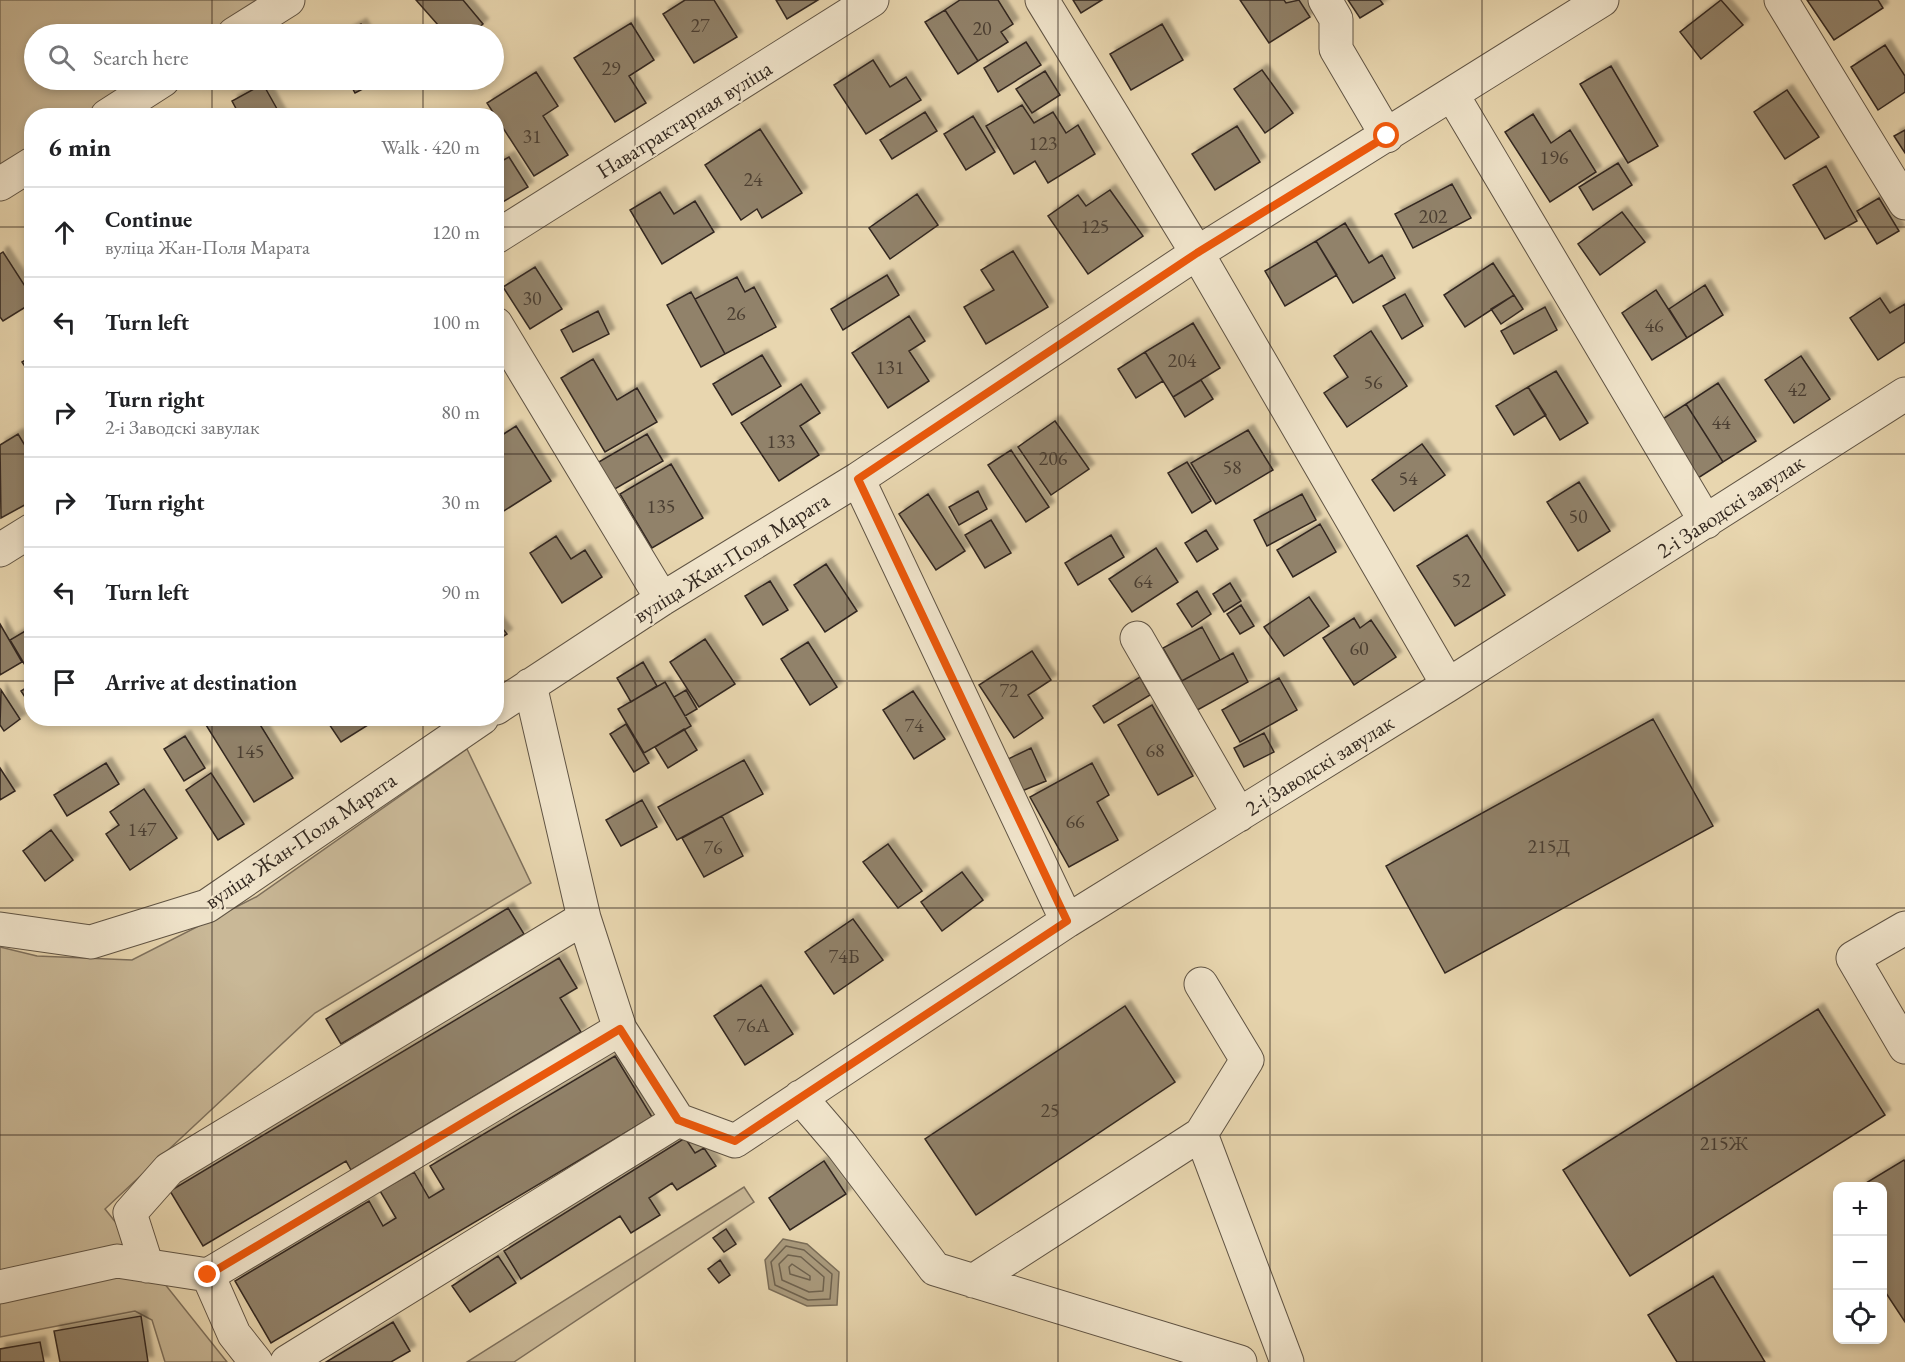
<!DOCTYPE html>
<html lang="en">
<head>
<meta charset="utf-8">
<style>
  :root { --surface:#fff; --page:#f2f2f2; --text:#202124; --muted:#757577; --line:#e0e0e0 }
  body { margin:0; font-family:"EB Garamond",serif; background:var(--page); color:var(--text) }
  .controls { position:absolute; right:18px; bottom:18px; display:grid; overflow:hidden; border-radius:12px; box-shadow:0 3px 9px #0003 }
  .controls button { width:54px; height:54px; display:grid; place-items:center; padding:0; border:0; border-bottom:2px solid var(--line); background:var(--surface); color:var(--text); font:30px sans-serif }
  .stop { position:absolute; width:18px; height:18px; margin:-14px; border:4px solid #ea580c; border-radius:50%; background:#fff }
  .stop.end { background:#ea580c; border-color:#fff; box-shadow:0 2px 6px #0008 }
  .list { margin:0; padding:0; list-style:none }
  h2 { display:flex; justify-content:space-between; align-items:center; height:78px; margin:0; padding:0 24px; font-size:26px }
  h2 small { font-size:20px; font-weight:400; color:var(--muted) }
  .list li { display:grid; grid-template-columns:39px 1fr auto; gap:18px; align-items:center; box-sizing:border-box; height:90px; padding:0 24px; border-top:2px solid var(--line) }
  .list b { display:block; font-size:22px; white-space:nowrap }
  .list p { margin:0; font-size:20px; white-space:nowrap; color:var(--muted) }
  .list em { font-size:20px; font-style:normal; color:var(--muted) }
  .icon { flex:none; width:33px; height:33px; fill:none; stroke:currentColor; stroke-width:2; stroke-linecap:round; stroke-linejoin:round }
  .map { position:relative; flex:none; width:1905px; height:1362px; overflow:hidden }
  .search { position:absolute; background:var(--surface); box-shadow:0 3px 9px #0003; left:24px; top:24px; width:480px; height:66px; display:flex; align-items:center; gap:15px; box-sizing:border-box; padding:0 21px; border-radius:33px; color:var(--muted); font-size:22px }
  .panel { position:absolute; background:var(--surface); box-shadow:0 3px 9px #0003; left:24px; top:108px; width:480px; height:618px; border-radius:24px }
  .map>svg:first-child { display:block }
</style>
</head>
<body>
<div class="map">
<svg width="1905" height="1362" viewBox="0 0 1905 1362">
  <defs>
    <filter id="shadow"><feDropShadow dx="5.5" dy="-5.5" stdDeviation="1.5" flood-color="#0004"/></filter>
  </defs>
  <rect width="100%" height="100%" fill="#e8d6af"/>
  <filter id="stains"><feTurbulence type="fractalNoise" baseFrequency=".00333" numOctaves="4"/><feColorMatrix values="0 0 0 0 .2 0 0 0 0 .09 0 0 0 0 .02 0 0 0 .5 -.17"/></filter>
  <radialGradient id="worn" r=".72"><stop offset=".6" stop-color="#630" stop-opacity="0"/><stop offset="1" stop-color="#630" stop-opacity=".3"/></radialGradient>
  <path fill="#c9b897" stroke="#7e705c" stroke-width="1.5" d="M0,0h287l-52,34h-201v46h132l-55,35 -79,1 -1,51 -31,21z
    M467,749l64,134 -216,130 -210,196 122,153h-62l-13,-42 -17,-9 -135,26v-390l37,9 95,4 124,-63z
    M744,1187l10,15 -240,160h-47z"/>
  <path fill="#aa9b7e" stroke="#7a6d58" stroke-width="1.5" d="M783,1239l24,5 32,28 -2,33 -30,1 -38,-17 -4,-29z"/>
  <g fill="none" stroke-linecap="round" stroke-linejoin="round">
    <path stroke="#6e624f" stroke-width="1.5" d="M786,1246l18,4 28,24 -2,25 -22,1 -33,-15 -4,-23z
      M788,1255l13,2 23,20 -1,14 -14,1 -27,-12 -3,-16z
      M792,1264l18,12v4l-20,-6 -1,-7z"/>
  </g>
  <path fill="#91826a" stroke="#332820" stroke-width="1.5" filter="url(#shadow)" d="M416,0h47l20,24 -12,10h-25z
    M685,0h29l23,37 -43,26 -31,-49z
    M776,0h42l-31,19z
    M960,0h38l15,24 -12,8 7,10 -30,19 -33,-51z
    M1073,0h29l-21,13z
    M1240,0h44l2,3 13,-3 11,17 -41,26z
    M1348,0h32l3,4 -23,14z
    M1721,0l22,25 -42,34 -21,-27z
    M1807,0h71l5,8 -49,32z
    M945,10l33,51 -20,13 -33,-52z
    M631,23l23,37 -25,16 17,27 -31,19 -41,-64z
    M361,24l6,10h-24z
    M1162,24l21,36 -52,30 -21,-36z
    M1026,42l15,23 -43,27 -14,-24z
    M1885,45l20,31v16l-27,18 -27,-43z
    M873,60l17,27 16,-10 15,23 -55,34 -32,-49z
    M1611,66l47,80 -30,17 -48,-79z
    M1262,70l31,43 -28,20 -31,-44z
    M1045,71l15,24 -28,18 -16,-24z
    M536,72l22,34 -15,10 25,39 -34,21 -47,-73z
    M348,80h32l-25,13z
    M263,84l18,32h-41l-8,-15z
    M1787,90l32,47 -34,22 -31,-47z
    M1022,105l12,18 19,-11 13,21 12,-8 17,29 -47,29 -13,-22 -21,13 -28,-48z
    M925,112l12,19 -45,28 -12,-19z
    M1533,114l18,29 19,-13 26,42 -46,30 -45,-70z
    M973,116l22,36 -29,18 -22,-36z
    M1237,126l23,36 -45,28 -23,-36z
    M760,129l42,64 -40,25 -5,-9 -16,11 -36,-55z
    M1905,130v23l-11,-17z
    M509,157l19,30 -32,19v-42z
    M1618,163l14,22 -39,25 -14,-23z
    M1826,166l31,55 -32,18 -32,-54z
    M1452,184l19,34 -58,30 -18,-34z
    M1110,190l33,46 -55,38 -40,-58 30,-21 8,11z
    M660,192l14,22 21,-13 19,31 -52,32 -32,-54z
    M917,194l21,31 -48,34 -21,-31z
    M1879,198l20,33 -22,13 -20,-33z
    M1622,212l23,30 -45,33 -22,-31z
    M1345,223l24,40 13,-8 13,23 -42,25 -37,-62z
    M1316,241l21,34 -52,31 -20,-35z
    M1013,251l35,56 -62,37 -22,-37 30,-17 -13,-20z
    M3,252l29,45v6l-29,18 -3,-4v-63z
    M1493,263l21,32 -49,32 -21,-32z
    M535,267l27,42 -32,20 -27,-42z
    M887,275l12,20 -56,35 -12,-21z
    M737,277l8,15 9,-5 22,40 -51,27 -30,-55z
    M1705,285l18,30 -36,23 -18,-29z
    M1656,290l31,48 -35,22 -30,-47z
    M691,292l34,62 -24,13 -34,-62z
    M1405,294l18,32 -21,13 -19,-33z
    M1514,295l9,14 -22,15 -10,-15z
    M1880,298l10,15 15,-9v38l-27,18 -28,-42z
    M1545,307l12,23 -43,24 -13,-23z
    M598,311l11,23 -36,18 -12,-22z
    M909,316l16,25 -16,10 20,30 -41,27 -36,-55z
    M1193,323l27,45 -47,29 -28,-45z
    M1371,331l36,55 -60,41 -23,-34 24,-16 -14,-21z
    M1145,352l18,29 -27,17 -18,-29z
    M762,355l19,31 -49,29 -19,-31z
    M32,356v21l-10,-15z
    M1801,356l29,43 -36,24 -29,-43z
    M593,359l24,41 20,-12 20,34 -52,30 -44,-74z
    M1556,371l32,52 -28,17 -32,-53z
    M1201,380l12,19 -28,18 -12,-20z
    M1718,383l38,58 -33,21 -37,-58z
    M801,384l19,29 -20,13 19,29 -40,26 -38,-58z
    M1528,387l18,28 -32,20 -18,-29z
    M1686,404l37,58 -28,18 -37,-58z
    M1055,421l34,48 -38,26 -33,-48z
    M516,426l35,55 -55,35v-77z
    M1248,430l25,40 -57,34 -25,-41z
    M18,434l14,23v44l-31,17 -1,-73z
    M647,434l16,27 -50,29 -16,-27z
    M1422,444l23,31 -51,36 -22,-31z
    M1011,450l38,57 -23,15 -38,-57z
    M1187,462l24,39 -19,12 -24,-40z
    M671,464l32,54 -51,30 -32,-54z
    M1579,482l31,49 -32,20 -31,-49z
    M978,491l9,18 -28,16 -10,-18z
    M928,494l37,57 -29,19 -37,-56z
    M1302,494l14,26 -49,26 -13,-26z
    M991,520l20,33 -26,15 -20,-33z
    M1320,524l16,28 -43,25 -16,-27z
    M1206,530l12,19 -21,13 -12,-19z
    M1111,535l13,22 -46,28 -13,-22z
    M1467,535l38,60 -50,31 -38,-60z
    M556,536l15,23 14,-9 17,27 -40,26 -32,-50z
    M1156,548l22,34 -46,30 -23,-33z
    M826,564l31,47 -32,21 -31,-47z
    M770,581l18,29 -25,15 -18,-29z
    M1230,583l11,18 -17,11 -11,-18z
    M1197,591l14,23 -19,13 -15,-23z
    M1309,597l20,29 -45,30 -20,-29z
    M1241,605l13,21 -14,8 -13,-20z
    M1354,618l6,10 11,-8 25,37 -42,28 -31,-47z
    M496,620l11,14 -11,7z
    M0,624l22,38 -22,13z
    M32,627v43l-3,2 -19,-32z
    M1202,627l18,33 -38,21 -19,-33z
    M705,639l30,45 -36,23 -29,-45z
    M808,642l29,45 -27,18 -29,-46z
    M1032,651l19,29 -23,15 15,23 -29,20 -35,-53z
    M1233,653l15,29 -56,31 -16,-29z
    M643,662l14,24 -26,16 -14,-24z
    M1140,677l10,18 -46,28 -11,-17z
    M1279,678l18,32 -57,32 -18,-32z
    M665,682l26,44 -47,27 -26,-44z
    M32,684v24l-11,-17z
    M1,690l19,29 -16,12 -4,-6z
    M686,690l11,19 -12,7 -11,-19z
    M913,691l32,48 -31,20 -31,-49z
    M1152,705l41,71 -35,19 -40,-70z
    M217,718h39l37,60 -39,24 -48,-77z
    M325,718h39l4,7 -27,17z
    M1653,719l60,107 -268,147 -59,-107z
    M626,724l23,39 -15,9 -24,-38z
    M684,729l13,21 -29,18 -13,-21z
    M1264,733l10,19 -30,15 -10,-19z
    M185,736l20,32 -21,13 -20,-32z
    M1031,748l15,33 -24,10 -14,-32z
    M744,760l19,34 -86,46 -19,-33z
    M106,763l13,21 -52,32 -13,-21z
    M1092,763l17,32 -12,7 21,38 -49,27 -39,-70z
    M0,768l15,23 -15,9z
    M211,773l33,51 -26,16 -32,-50z
    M144,789l33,49 -47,32 -24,-36 13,-9 -9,-13z
    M642,800l15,27 -36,19 -15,-26z
    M722,816l21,40 -39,21 -22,-39z
    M51,830l22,30 -28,21 -22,-30z
    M888,844l34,47 -24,17 -35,-46z
    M962,872l21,28 -41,31 -21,-29z
    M508,908l16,26 -183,110 -15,-25z
    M853,919l30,41 -49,34 -29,-42z
    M559,958l18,30 -17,10 21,34 -230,138 -5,-9 -143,85 -33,-55z
    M761,985l32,49 -48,31 -31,-49z
    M1125,1006l50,76 -199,133 -51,-76z
    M1818,1009l67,106 -255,161 -67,-106z
    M615,1056l37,61 -381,226 -36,-62 134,-80 14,25 13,-8 -16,-27 34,-19 15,26 15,-9 -14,-23z
    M685,1138l10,15 9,-5 12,18 -39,24 -5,-7 -23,15 11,17 -29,18 -11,-17 -99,63 -17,-28z
    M1904,1160l1,2v160l-23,-35v-101h-21z
    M824,1161l22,33 -56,36 -21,-32z
    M726,1229l10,15 -12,8 -11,-14z
    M498,1256l18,27 -46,29 -18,-26z
    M720,1260l10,15 -11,8 -11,-14z
    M1713,1276l52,86h-88l-29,-47z
    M141,1316l7,46h-88l-6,-31z
    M393,1322l17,29 -19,11h-65z
    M40,1342l4,20h-44v-13z"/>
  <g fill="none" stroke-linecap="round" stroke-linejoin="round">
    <g stroke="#605444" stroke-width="35">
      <path id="minor" d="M1042,0l155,253 251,432
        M1325,0l11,19v30l51,87
        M1781,0l124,203
        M234,34l54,-34
        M1453,96l253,426
        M107,116l56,-36
        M0,184l32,-20
        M496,237l376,-237
        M496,324l166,275
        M858,479l209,442
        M0,550l32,-20
        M1137,638l102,177
        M530,685l54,233
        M496,708l166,-109 196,-120 339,-226 405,-253
        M1905,928l-52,30 52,89
        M0,929l91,13 116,-36 275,-188
        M800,1097l42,49 93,123 305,93
        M678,1120l57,21 332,-220 381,-236 457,-291
        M1201,1134l86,228
        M147,1266l-17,-53 39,-44 415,-251 36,111
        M208,1275l26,59 22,28
        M973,1281l228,-147 46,-74 -46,-76
        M0,1287l117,-26 91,14 412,-246 58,91 -391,242"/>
    </g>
    <use href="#minor" stroke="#f0e4cb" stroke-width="33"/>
  </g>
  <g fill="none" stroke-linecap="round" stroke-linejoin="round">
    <path stroke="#ea580c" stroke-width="8" d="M208,1275l412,-246 58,91 57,21 332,-220 -209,-442 339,-226 190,-117"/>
  </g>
  <path fill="none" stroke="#332820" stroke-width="1.5" stroke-opacity="0.55" d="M212,0v34M423,0v34M635,0v1362M847,0v1362M1058,0v1362M1270,0v1362M1482,0v1362M1693,0v1362M212,80v36M423,80v36M0,227h32M496,227h1409M0,454h32M496,454h1409M0,681h32M496,681h1409M212,718v644M423,718v644M0,908h1905M0,1135h1905"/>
  <g text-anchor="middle" stroke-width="4.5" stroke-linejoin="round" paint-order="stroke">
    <g font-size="20" fill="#4a3e32">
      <text x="700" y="32">27</text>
      <text x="982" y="35">20</text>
      <text x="611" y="75">29</text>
      <text x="532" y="143">31</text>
      <text x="1043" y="150">123</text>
      <text x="1554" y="164">196</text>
      <text x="753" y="186">24</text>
      <text x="1433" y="223">202</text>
      <text x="1095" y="233">125</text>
      <text x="532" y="305">30</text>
      <text x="736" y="320">26</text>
      <text x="1654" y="332">46</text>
      <text x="1182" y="367">204</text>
      <text x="890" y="374">131</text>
      <text x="1373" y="389">56</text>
      <text x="1797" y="396">42</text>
      <text x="1721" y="429">44</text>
      <text x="781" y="448">133</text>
      <text x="1053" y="465">206</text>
      <text x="1232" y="474">58</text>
      <text x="1408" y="485">54</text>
      <text x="661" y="513">135</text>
      <text x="1578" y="523">50</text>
      <text x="1461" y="587">52</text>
      <text x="1143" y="588">64</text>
      <text x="1359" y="655">60</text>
      <text x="1009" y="697">72</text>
      <text x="914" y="732">74</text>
      <text x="1155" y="757">68</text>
      <text x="250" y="758">145</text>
      <text x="1075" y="828">66</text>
      <text x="142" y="836">147</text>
      <text x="1549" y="853">215Д</text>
      <text x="713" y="854">76</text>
      <text x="844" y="963">74Б</text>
      <text x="753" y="1032">76А</text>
      <text x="1050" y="1117">25</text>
      <text x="1724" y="1150">215Ж</text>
    </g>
    <g font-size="22" fill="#332820" stroke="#f0e4cb">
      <text transform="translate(684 119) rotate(-32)" y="8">Наватрактарная вуліца</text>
      <text transform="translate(1730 506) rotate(-33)" y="8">2-і Заводскі завулак</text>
      <text transform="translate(731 557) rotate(-32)" y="8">вуліца Жан-Поля Марата</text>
      <text transform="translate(1319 765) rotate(-32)" y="8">2-і Заводскі завулак</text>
      <text transform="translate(300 840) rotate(-34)" y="8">вуліца Жан-Поля Марата</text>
    </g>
  </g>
  <rect width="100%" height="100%" filter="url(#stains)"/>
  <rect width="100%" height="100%" fill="url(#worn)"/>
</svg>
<div class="controls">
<button>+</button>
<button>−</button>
<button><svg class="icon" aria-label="locate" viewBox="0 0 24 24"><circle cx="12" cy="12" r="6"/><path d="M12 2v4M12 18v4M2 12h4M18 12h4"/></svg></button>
</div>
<div class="stop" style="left:1387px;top:136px"></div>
<div class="stop end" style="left:208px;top:1275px"></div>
<div class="search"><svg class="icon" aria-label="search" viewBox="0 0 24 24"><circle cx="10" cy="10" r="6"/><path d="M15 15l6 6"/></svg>Search here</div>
<section class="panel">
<h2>6 min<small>Walk · 420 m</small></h2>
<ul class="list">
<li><svg class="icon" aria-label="ahead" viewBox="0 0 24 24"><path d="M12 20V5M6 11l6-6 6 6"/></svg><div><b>Continue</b><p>вуліца Жан-Поля Марата</p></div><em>120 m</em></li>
<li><svg class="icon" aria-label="left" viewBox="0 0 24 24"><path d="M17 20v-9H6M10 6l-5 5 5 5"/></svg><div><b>Turn left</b></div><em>100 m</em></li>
<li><svg class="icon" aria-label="right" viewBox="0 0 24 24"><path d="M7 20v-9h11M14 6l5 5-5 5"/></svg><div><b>Turn right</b><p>2-і Заводскі завулак</p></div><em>80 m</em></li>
<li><svg class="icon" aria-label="right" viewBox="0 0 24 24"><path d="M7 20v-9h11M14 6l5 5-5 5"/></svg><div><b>Turn right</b></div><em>30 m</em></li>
<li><svg class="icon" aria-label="left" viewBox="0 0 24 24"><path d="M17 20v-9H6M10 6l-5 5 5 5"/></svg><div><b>Turn left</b></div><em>90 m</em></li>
<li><svg class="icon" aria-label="arrive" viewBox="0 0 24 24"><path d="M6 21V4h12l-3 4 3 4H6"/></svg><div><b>Arrive at destination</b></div></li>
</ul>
</section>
</div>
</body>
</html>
